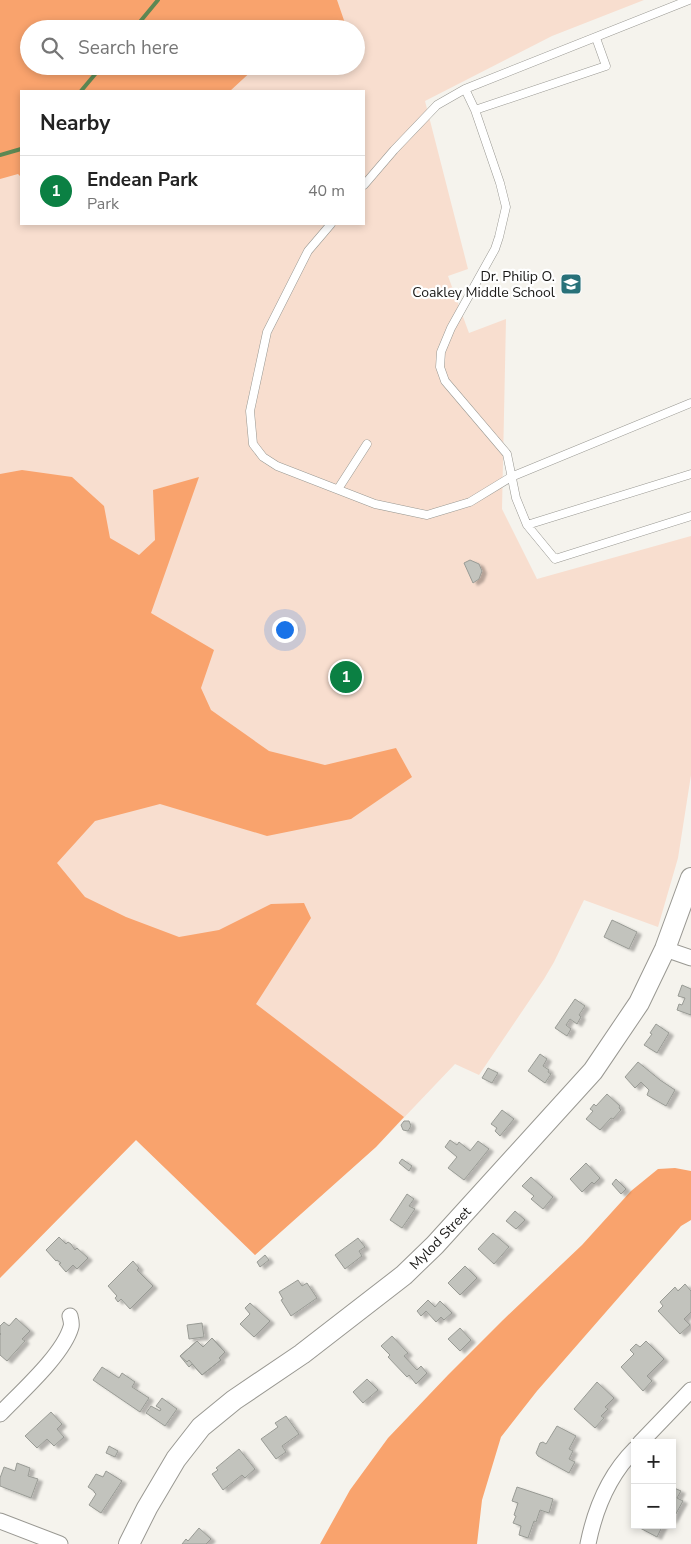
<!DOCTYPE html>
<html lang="en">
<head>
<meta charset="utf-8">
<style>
  :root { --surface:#fff; --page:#f6f6f6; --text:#222; --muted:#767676; --line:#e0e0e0; --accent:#0b8043 }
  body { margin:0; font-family:"Nunito Sans",sans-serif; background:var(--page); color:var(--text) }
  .controls { position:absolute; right:15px; bottom:15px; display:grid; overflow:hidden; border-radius:0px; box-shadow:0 2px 8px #0003 }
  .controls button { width:45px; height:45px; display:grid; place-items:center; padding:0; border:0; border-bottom:1px solid var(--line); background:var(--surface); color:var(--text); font:25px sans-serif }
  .you { position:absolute; left:284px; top:629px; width:18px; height:18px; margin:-12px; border:4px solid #fff; border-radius:50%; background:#1a73e8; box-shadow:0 0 0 8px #1a73e833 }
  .badge { display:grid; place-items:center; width:32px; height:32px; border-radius:50%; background:var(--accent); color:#fff; font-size:16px; font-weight:700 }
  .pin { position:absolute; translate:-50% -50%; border:2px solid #fff; box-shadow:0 1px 5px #0006 }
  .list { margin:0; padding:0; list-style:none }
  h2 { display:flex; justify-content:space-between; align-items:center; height:65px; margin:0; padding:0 20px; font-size:21px }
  h2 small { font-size:16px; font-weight:400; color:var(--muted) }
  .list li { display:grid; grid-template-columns:32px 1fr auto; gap:15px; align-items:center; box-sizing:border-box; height:70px; padding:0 20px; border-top:1px solid var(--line) }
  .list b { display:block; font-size:19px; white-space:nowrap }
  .list p { margin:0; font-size:16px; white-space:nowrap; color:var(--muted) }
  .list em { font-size:16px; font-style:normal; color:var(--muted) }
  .icon { flex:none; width:28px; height:28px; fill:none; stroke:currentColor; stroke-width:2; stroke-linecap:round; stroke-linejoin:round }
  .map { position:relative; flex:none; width:691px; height:1544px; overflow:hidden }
  .search { position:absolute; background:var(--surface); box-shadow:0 2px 8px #0003; left:20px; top:20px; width:345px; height:55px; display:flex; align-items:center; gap:12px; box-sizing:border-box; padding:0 18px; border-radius:28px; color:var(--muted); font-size:19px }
  .panel { position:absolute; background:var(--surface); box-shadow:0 2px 8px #0003; left:20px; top:90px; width:345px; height:135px; border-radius:0px }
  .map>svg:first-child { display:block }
</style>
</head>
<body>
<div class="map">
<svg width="691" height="1544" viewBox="0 0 691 1544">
  <defs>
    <filter id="shadow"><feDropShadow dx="4.5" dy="2.5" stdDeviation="1" flood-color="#0004"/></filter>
  </defs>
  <rect width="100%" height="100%" fill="#f5f3ed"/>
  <path fill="#f8decf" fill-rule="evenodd" d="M0,0h644l-92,36 -127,65 43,168 -20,7 21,57 37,-14 -4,190 35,70 154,-43v239l-13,83 -20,69 -74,-27 -30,62 -10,17 -65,96 -24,-11 -79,83 -121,108 -119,-115 -136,138zM29,29h327v37h-327zM21,91h343v133h-343z"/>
  <path fill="#f9a36d" d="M0,0h337l10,29h-318v37h228l-27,25h-209v86l-3,-3 -18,5z
    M22,470l50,7 32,29 6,32 29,17 16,-15 -2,-50 46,-13 -48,136 63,37 -13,38 10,22 58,41 56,14 71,-17 16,29 -61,42 -84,17 -107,-32 -65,17 -38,42 28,34 41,20 53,20 40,-7 52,-26 33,-1 7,15 -55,86 148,113 -28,30 -121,108 -119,-115 -136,138v-804z
    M675,1168l16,3v49l-10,6 -144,165 -36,46 -19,63 -5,44h-157l30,-54 38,-52 60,-63 55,-55 79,-75 49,-54 27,-22z"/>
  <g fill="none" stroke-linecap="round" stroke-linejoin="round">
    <path stroke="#5d8853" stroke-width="4" d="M134,29l24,-29
      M81,91l21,-25
      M0,155l21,-6"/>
  </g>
  <path fill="#c2c3bd" stroke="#999b95" filter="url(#shadow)" d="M470,560l9,4 3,7 -3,8 -6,4 -9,-20z
    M291,623l3,4 -15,11 -3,-4z
    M612,920l25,12 -8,17 -25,-12z
    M682,985l9,4v26l-14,-5 2,-6 3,1 3,-7 -7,-2z
    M575,999l10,7 -6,9 2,2 -4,7 -7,-5 -4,6 5,4 -4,7 -12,-8z
    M656,1024l13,9 -12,20 -13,-8 8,-11 -2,-1z
    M540,1054l7,5 -4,7 6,4 -1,2 3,2 -6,9 -17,-12z
    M638,1062l22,18 15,10 -9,16 -19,-11 2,-5 -8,-8 -6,6 -10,-11z
    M488,1068l10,5 -6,10 -10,-5z
    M607,1094l13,12 -1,2 2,2 -8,9 -2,-1 -11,12 -14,-11 7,-8 -3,-2 4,-5 2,2z
    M502,1110l12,9 -14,17 -5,-5 2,-3 -6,-4z
    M404,1121h5l2,5 -3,5 -5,-1 -2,-5z
    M450,1140l7,5 2,-3 11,9 8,-10 11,8 -25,31 -16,-12 9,-11 -12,-10z
    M402,1159l10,7 -3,5 -10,-8z
    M586,1163l14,15 -6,6 -2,-2 -10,10 -12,-13z
    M531,1177l22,20 -10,12 -12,-10 3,-3 -12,-10z
    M616,1179l10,10 -5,5 -9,-10z
    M407,1194l7,5 -5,7 6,3 -13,19 -12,-8z
    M515,1211l10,9 -9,9 -10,-8z
    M493,1233l16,14 -15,17 -16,-15z
    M59,1237l7,7 2,-2 3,2 4,6 2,-2 11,10 -11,11 -4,-4 -7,7 -7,-8 2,-1 -4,-3 -1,1 -10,-11z
    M358,1238l7,9 -6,4 3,5 -17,13 -10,-14z
    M265,1255l4,5 -9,7 -3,-5z
    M133,1261l6,7 -2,2 16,16 -23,23 -9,-10 -3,3 -3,-4 2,-2 -9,-10z
    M465,1266l12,12 -17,17 -12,-12z
    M298,1280l4,6 5,-3 10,15 -26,18 -10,-16 2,-1 -4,-7z
    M685,1284l6,7v21l-7,7 6,6 -10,9 -22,-23 5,-5 -3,-4 15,-15 3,4z
    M428,1300l7,7 5,-6 12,12 -8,7 -3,-3 -5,5 -10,-11 -5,5 -4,-5z
    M250,1303l20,18 -16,16 -14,-13 10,-10 -5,-6z
    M16,1318l14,13 -8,8 3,2 -18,20 -7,-6v-20l1,-1 -1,-1v-7l4,-4 5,4z
    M202,1323l2,14 -15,2 -2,-14z
    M460,1328l11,12 -11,11 -12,-12z
    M392,1336l16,17 -4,3 13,14 4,-4 6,7 -11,11 -7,-9 -2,2 -19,-20 2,-2 -9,-9z
    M212,1338l13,14 -6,6 2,2 -19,15 -13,-15 -2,2 -7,-6 17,-15 6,6z
    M212,1338l13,14 -6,6 2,2 -19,15 -10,-11 -3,3 -9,-11 17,-15 6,6z
    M646,1341l18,18 -17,17 5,5 -9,10 -22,-24 13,-13 -4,-4 6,-6 4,3z
    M102,1367l17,11 3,-5 13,9 -3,5 17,11 -9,14 -47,-32z
    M367,1379l11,11 -15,13 -10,-11z
    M597,1382l17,16 -9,9 3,2 -7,7 3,2 -9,10 -21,-19z
    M162,1398l15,11 -12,17 -19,-13 5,-7 9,5 1,-2 -5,-3z
    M51,1412l11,12 -5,5 7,8 -10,9 -7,-7 -10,9 -12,-12z
    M286,1416l13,18 -17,12 4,6 -10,7 -15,-20 17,-12 -3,-4z
    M557,1426l19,10 -7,13 4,2 -4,8 6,3 -6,11 -31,-17 -2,-3 4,-10 3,-1 3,2z
    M109,1446l9,5 -3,6 -9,-4z
    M239,1449l16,20 -10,9 -3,-3 -19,15 -11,-16 6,-4 -2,-2z
    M17,1463l13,5 -2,8 10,3 -7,19 -31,-12v-8l4,-11 11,4z
    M106,1471l16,10 -21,32 -12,-8 7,-11 -2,-2v-1l-6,-4 8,-13 7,3z
    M517,1487l36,12 -4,14 -9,-3 -4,12 -2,-1 -6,17 -9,-3 2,-9 -8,-3 3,-7 -2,-1 4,-12 -6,-2z
    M672,1487l9,4 -4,7 6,3 -11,20z
    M642,1525h21l-6,12 -17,-9z
    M199,1528l12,11 -5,5h-24l4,-5 2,2z"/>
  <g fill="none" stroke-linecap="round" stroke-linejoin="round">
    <g stroke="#999892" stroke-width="9">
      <path id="service" d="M465,89l10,21 25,73 6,24 -7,30 -4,12 -44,79 -10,24 -1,15 5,14 62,73 9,44 11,27 164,-51
        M475,110l131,-44 -10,-28
        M364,185l30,-35 43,-45 28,-16 224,-89
        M331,224l-23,27 -41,81 -17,79 3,33 10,13 14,9 98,38 52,11 43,-13 41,-25 180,-74
        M338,489l29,-45
        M527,525l28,34 136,-43"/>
    </g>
    <g stroke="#999892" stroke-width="17">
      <path id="minor" d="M665,949l26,9
        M0,1414c21,-22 63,-59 71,-87 1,-3 0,-7 -1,-11
        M640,1443l51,-53
        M0,1521l60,23
        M588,1544c7,-35 22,-70 47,-95"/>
    </g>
    <g stroke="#999892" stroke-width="22">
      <path id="tertiary" d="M129,1544l18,-36 29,-49 25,-32 33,-27 68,-46 102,-79 31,-30 158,-174 46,-68 26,-54 26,-71"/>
    </g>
    <use href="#service" stroke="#fff" stroke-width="8"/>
    <use href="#minor" stroke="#fff" stroke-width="15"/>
    <use href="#tertiary" stroke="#fff" stroke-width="20"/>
  </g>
  <defs>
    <g id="school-square" transform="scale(1.125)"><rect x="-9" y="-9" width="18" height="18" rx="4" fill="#287179" stroke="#fff"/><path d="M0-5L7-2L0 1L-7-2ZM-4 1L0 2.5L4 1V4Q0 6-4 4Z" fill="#fff"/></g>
  </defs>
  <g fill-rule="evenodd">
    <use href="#school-square" x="571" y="284"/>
  </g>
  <g text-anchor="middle" stroke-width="4.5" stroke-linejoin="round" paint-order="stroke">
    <g font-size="14" fill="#1a1917" stroke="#fff" text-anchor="end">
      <text x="555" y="281">Dr. Philip O.<tspan x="555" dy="16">Coakley Middle School</tspan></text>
    </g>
    <g font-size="14" fill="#1a1917" stroke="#fff">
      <text transform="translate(440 1238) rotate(-46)" y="5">Mylod Street</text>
    </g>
  </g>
</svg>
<div class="controls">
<button>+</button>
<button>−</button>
</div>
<div class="you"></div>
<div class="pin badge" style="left:346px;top:677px">1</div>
<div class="search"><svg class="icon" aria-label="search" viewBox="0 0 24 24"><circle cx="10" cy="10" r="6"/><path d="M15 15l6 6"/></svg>Search here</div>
<section class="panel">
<h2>Nearby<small></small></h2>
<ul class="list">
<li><span class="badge">1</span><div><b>Endean Park</b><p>Park</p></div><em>40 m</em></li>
</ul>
</section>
</div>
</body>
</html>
